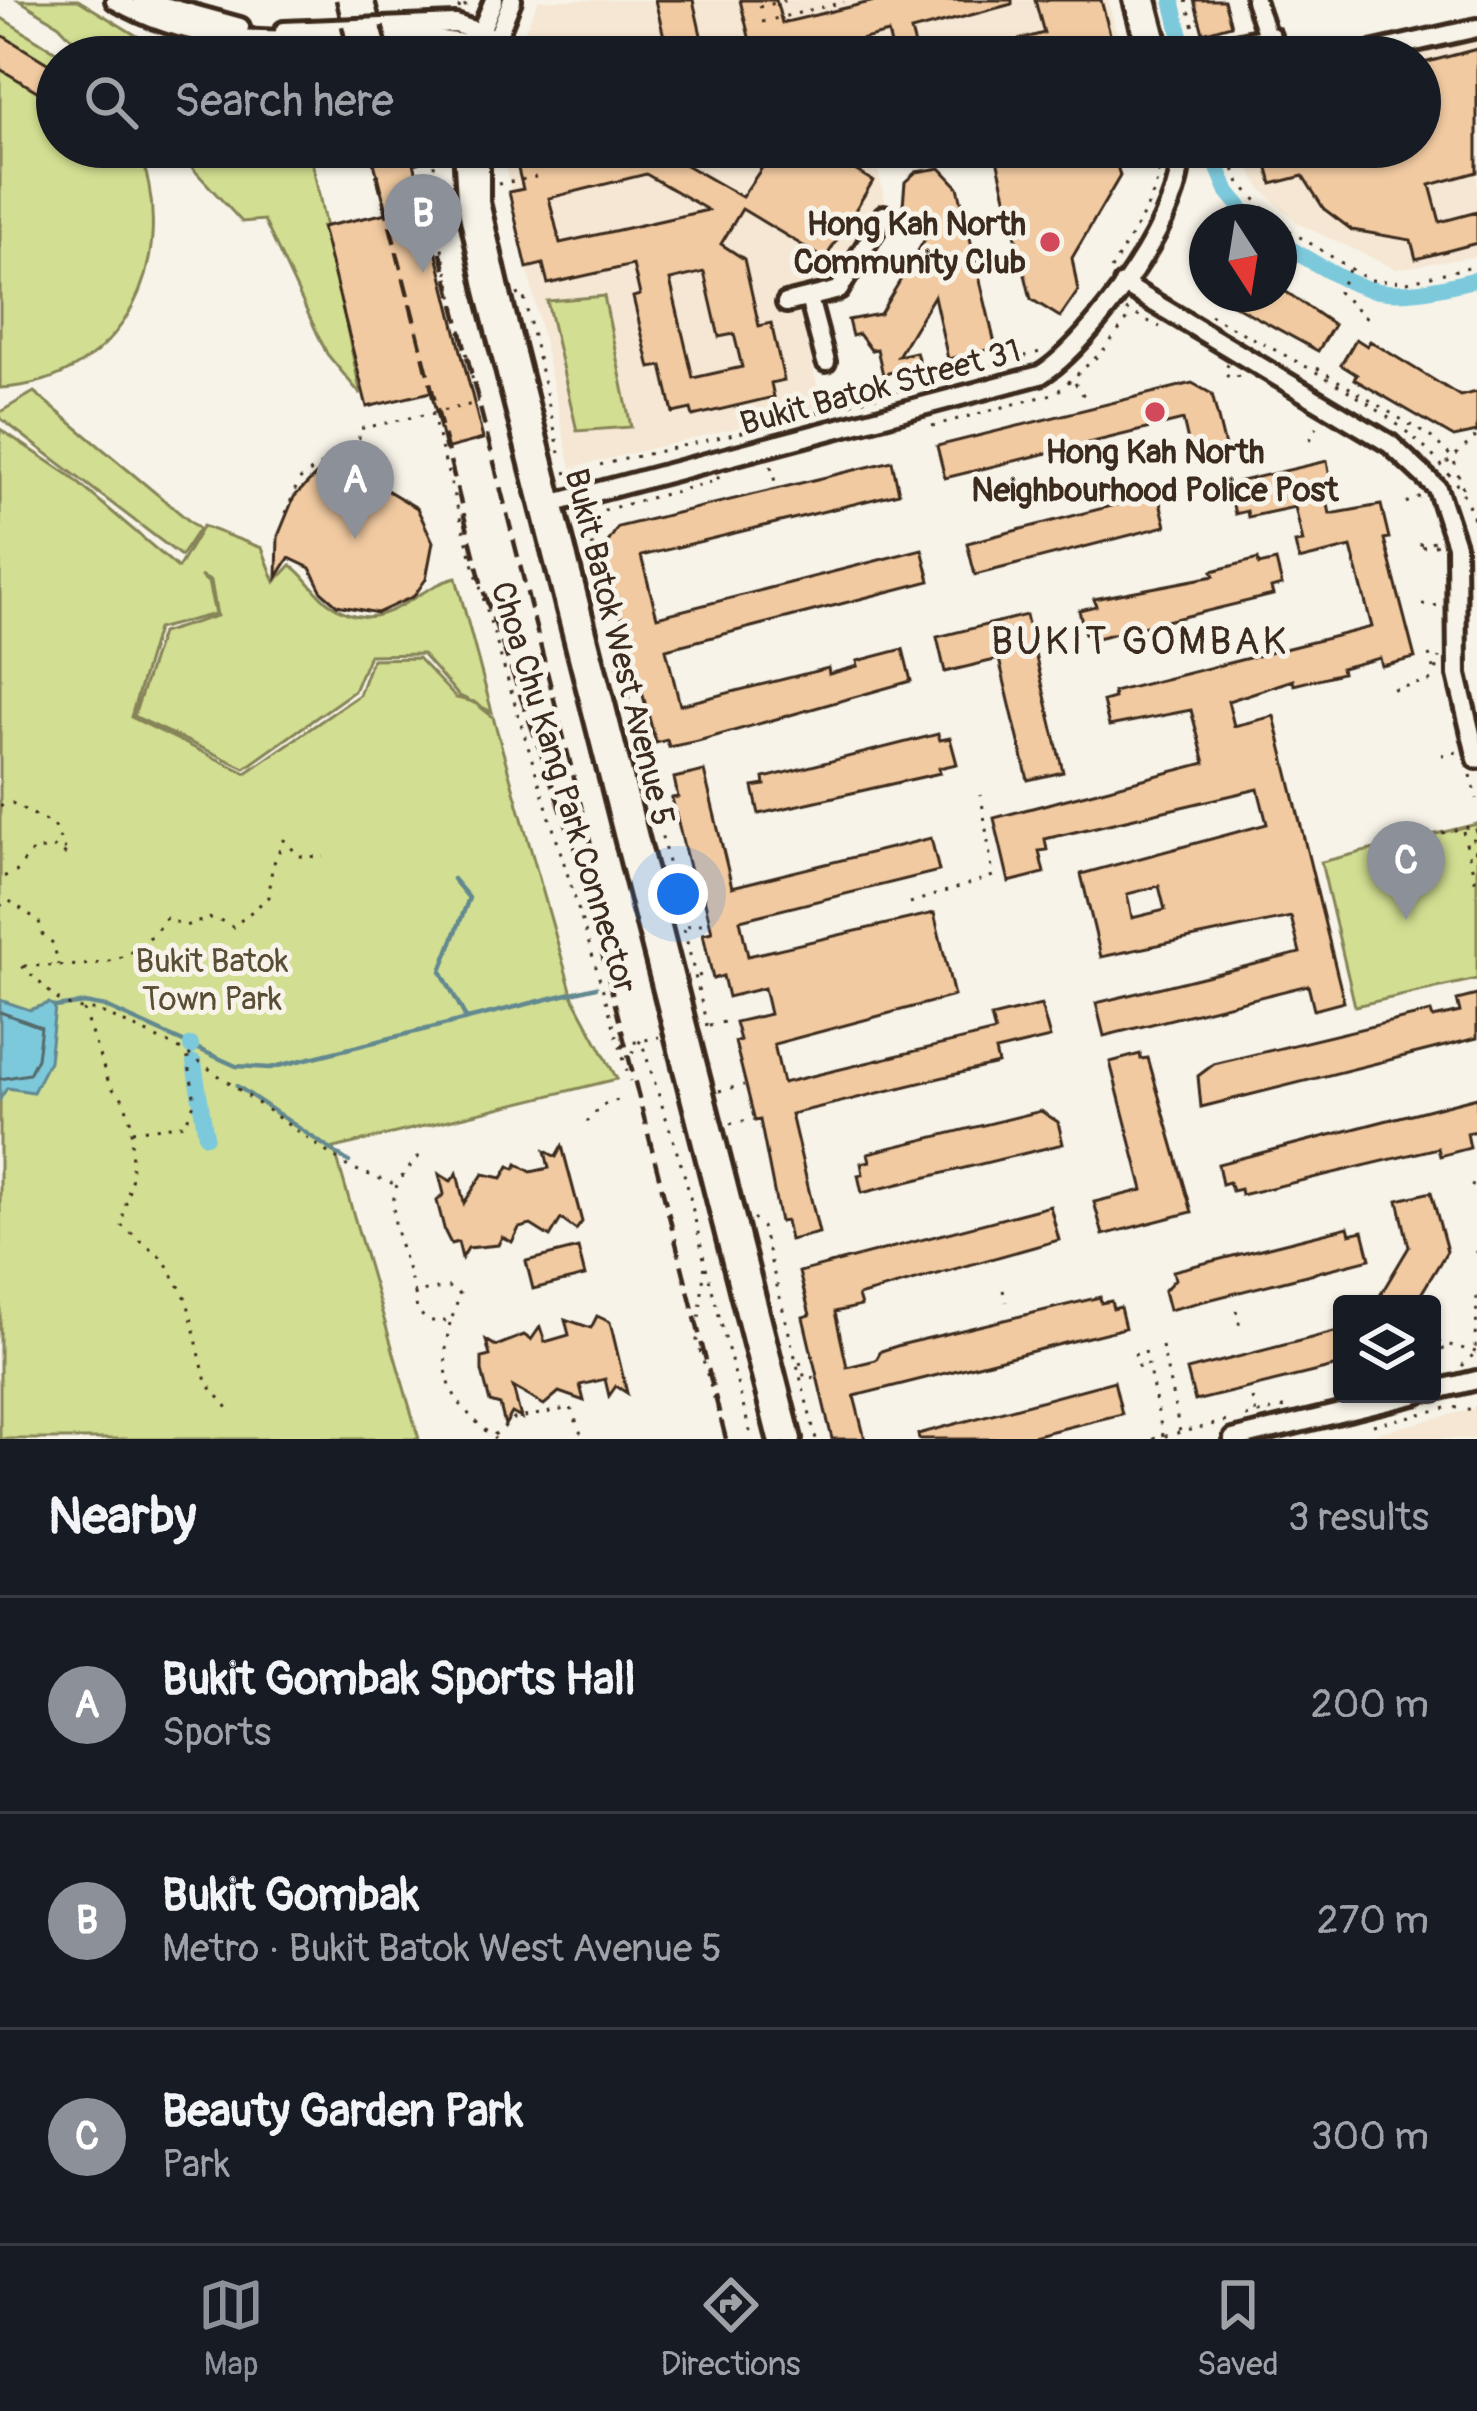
<!DOCTYPE html>
<html lang="en">
<head>
<meta charset="utf-8">
<style>
  :root { --surface:#171b24; --page:#20242c; --text:#f1f3f6; --muted:#9ea1a6; --line:#363941; --accent:#8c9099 }
  body { margin:0; font-family:Pangolin,sans-serif; background:var(--page); color:var(--text) }
  .controls { position:absolute; right:36px; bottom:36px; display:grid; overflow:hidden; border-radius:12px; box-shadow:0 3px 9px #0004 }
  .controls button { width:108px; height:108px; display:grid; place-items:center; padding:0; border:0; border-bottom:3px solid var(--line); background:var(--surface); color:var(--text); font:60px sans-serif }
  .compass { position:absolute; left:1189px; top:204px; width:108px; height:108px; border-radius:50%; background:var(--surface); box-shadow:0 3px 9px #0004; rotate:168deg }
  .you { position:absolute; left:678px; top:894px; width:42px; height:42px; margin:-30px; border:9px solid #fff; border-radius:50%; background:#1a73e8; box-shadow:0 0 0 18px #1a73e833 }
  .badge { display:grid; place-items:center; width:78px; height:78px; border-radius:50%; background:var(--accent); color:#fff; font-size:39px; font-weight:700 }
  .pin { position:absolute; translate:-50% -99px; filter:drop-shadow(0 3px 6px #0008) }
  .pin::after { content:''; position:absolute; top:63px; width:42px; height:36px; background:inherit; clip-path:polygon(0 0,100% 0,50% 100%) }
  .list { margin:0; padding:0; list-style:none }
  h2 { display:flex; justify-content:space-between; align-items:center; height:156px; margin:0; padding:0 48px; font-size:51px }
  h2 small { font-size:39px; font-weight:400; color:var(--muted) }
  .list li { display:grid; grid-template-columns:78px 1fr auto; gap:36px; align-items:center; box-sizing:border-box; height:216px; padding:0 48px; border-top:3px solid var(--line) }
  .list b { display:block; font-size:45px; white-space:nowrap }
  .list p { margin:0; font-size:39px; white-space:nowrap; color:var(--muted) }
  .list em { font-size:39px; font-style:normal; color:var(--muted) }
  .icon { flex:none; width:66px; height:66px; fill:none; stroke:currentColor; stroke-width:2; stroke-linecap:round; stroke-linejoin:round }
  .map { position:relative; flex:none; width:1477px; height:1439px; overflow:hidden }
  .search { position:absolute; background:var(--surface); box-shadow:0 3px 9px #0004; left:36px; right:36px; top:36px; height:132px; display:flex; align-items:center; gap:30px; box-sizing:border-box; padding:0 42px; border-radius:66px; color:var(--muted); font-size:45px }
  .sheet { height:804px; background:var(--surface) }
  nav { display:flex; justify-content:space-around; align-items:center; box-sizing:border-box; height:168px; border-top:3px solid var(--line); background:var(--surface); font-size:33px; color:var(--muted) }
  nav a { display:grid; justify-items:center; gap:6px }
  nav .on { color:var(--accent) }
  .map>svg:first-child { display:block }
</style>
</head>
<body>
<div class="map">
<svg width="1477" height="1439" viewBox="0 0 1477 1439">
  <rect width="100%" height="100%" fill="#f7f3e8"/>
  <filter id="ink" filterUnits="userSpaceOnUse"><feTurbulence type="fractalNoise" baseFrequency=".00833" numOctaves="2"/><feDisplacementMap in="SourceGraphic" scale="24" xChannelSelector="R" yChannelSelector="G"/><feConvolveMatrix kernelMatrix="1 2 1 2 8 2 1 2 1" color-interpolation-filters="sRGB"/></filter>
  <g filter="url(#ink)">
    <path fill="#f5e7d3" d="M539,0h569l15,57h-611z
      M1477,15v241l-81,13 -97,-45 -38,-35 -23,-42h182v-90h-128z
      M501,147h379l-7,3 15,62 -48,82 -42,10 24,103 -251,61z
      M1477,1408v31h-125z"/>
    <path fill="#d2de91" stroke="#868458" stroke-width="3" d="M19,0h59l69,42 99,15h-157l-30,-32z
      M0,17l64,40h-7v90h81c43,111 -12,235 -138,241z
      M173,147h136l52,248 -34,-41 -63,-134 -22,2z
      M604,296l27,131 -54,4 -30,-130z
      M34,392l165,137 -18,27 -181,-138v-6z
      M0,429l69,46 109,93 25,-42 59,22 13,34 16,-17c16,11 23,28 39,39 52,36 80,-15 126,-26l36,134 -34,-17 -36,-41 -53,1 -15,36 -109,77 -111,-52 27,-83 56,-17 -6,-35 -11,-5 8,6 7,32 -58,15 -26,88 115,56 113,-78 13,-36 46,-1 38,40 18,4 19,15 80,280 44,82 -283,69 85,291h-419z
      M1477,824v155l-122,27 -34,-144z"/>
    <path fill="#7dc9dc" stroke="#638990" stroke-width="3" d="M0,1000l30,10 19,-7 6,4 -6,54 -16,31 -26,-4 -7,11z"/>
    <g fill="none" stroke-linecap="round" stroke-linejoin="round">
      <path stroke="#556a6a" stroke-width="3" d="M0,1012l41,15 -4,31 -8,16 -29,5"/>
      <path stroke="#638990" stroke-width="4.5" d="M453,879l16,19 -28,73 25,47
        M55,1007l29,-4 22,4 130,59 34,2 326,-81
        M237,1086l112,76"/>
      <path stroke="#7dc9dc" stroke-width="16" d="M1172,0l14,57
        M1209,147l19,45 25,30
        M1279,242c88,52 96,63 198,37
        M191,1045v2
        M194,1063l12,73"/>
    </g>
    <path fill="#f1caa1" stroke="#3b2a1e" stroke-width="3" fill-rule="evenodd" d="M655,0h38l13,57h-37z
      M740,0h36l6,23 97,-23h133v4l-101,27 7,26h-24l-6,-24 -61,15 2,9h-75z
      M1035,0h66l15,57h-146v-4l74,-20z
      M1194,0h30l7,25 -28,8z
      M0,34l57,35v34l-57,-34z
      M1477,49v123l-47,13 10,37 37,-10v31l-61,16 -5,-19 -59,-10 -28,-21 -21,-33 -31,8 -10,-37h158v-83z
      M370,147h40l73,292 -38,10 -14,-57 -64,15 -45,-180 65,-14z
      M600,147h87l-8,14 63,36 34,-50h41l56,34 -48,78 -83,-50 -21,35 23,15 15,67 12,-3 13,57 -13,3 3,14 -81,19 -2,-7 -18,4 -11,-47 -12,2 -17,-71 7,-2 -7,-30 -85,19 -5,-20 -16,4 -18,-76 14,-3 -6,-24 23,-5 1,6zM646,174l62,36 -148,33 -11,-45zM704,272l15,65 15,-3 8,33 -49,11 -23,-98z
      M994,147h118l8,29 -48,82 6,33 -18,26 -29,-18z
      M940,168l18,19 38,161 -48,11 -14,-63 -36,60 18,-4 4,13 -32,8 -4,6 -7,-30 -6,1 -12,-16 -7,2 -4,-16 32,-6 32,-53 13,-22 -4,-15 -18,-19 2,-23 11,-10z
      M1279,287l55,38 -16,26 -104,-57h65z
      M1356,339l11,7 3,-5 90,55 17,-4v40l-23,5 -100,-58 3,-4 -16,-10z
      M1192,383l20,11 15,61 -34,8 -10,-43 -238,58 -8,-32z
      M892,461l7,32 -258,63 16,61 265,-68 8,32 -264,68 14,56 148,-37 1,6 29,-8 -1,-5 46,-12 8,32 -213,60 -29,6 -2,-7 -11,3 -53,-193 15,-23z
      M1327,461l3,17 -7,2 7,34 51,-9 8,33 -5,1 31,119 -33,8 -2,-8 -39,10 1,5 -48,12 -1,-5 -65,21 6,25 40,-10 70,286 -30,8 -6,-25 -204,51 -8,-33 204,-50 -9,-36 -190,40 -20,-83 186,-50 -9,-35 -213,50 2,11 -8,1 5,22 -35,9 -15,-64 211,-55 -14,-53 -82,16 -6,-25 11,-3 -1,-6 259,-65 -21,-80 -52,13 -4,-17 8,-1 -8,-35 -47,10 -1,-6 -12,3 -7,-30zM1159,886l6,24 -33,8 -5,-24z
      M345,462l-5,13 20,14h25l32,19 16,34 -7,37 -12,17 -37,17 -40,-8 -15,-13 -12,-24 -21,-10 -12,19 1,-41 16,-39 23,-23z
      M1158,494l8,32 -191,49 -8,-32z
      M1258,559l1,6 17,-4 6,24 -11,3 2,7 -176,43 -2,-7 -10,3 -6,-24 17,-4 -2,-7 120,-23 -2,-5z
      M1026,615l37,157 -35,8 -29,-121 -54,13 -8,-35z
      M938,734l2,6 10,-2 7,26 -18,4 1,5 -181,41 -6,-27 12,-2 -1,-7z
      M704,771l28,116 199,-49 8,33 -199,49 8,36 186,-43 20,83 -180,48 9,39 212,-51 -4,-15 50,-12 9,33 -55,13 3,13 -207,50 28,119 -29,7 -4,-19 -6,1 -20,-102 -5,1 -20,-79 5,-2 -5,-18 35,-8 -6,-26 -36,9 -5,-21 -10,3 -10,-45 9,-2 -8,-34 -7,2 -25,-102 6,-1 -4,-19z
      M1477,995v43l-276,69 -3,-31 16,-12 217,-52 2,6 27,-6 -3,-12z
      M1140,1054l1,5 7,-1 44,154 -89,23 -9,-33 49,-12 -33,-128z
      M1477,1097v34l-10,2 3,15 -30,8 -2,-8 -197,47 -1,-6 -8,2 -3,-9 -7,2 -4,-20z
      M1041,1111l17,11 5,22 -201,49 -4,-18 5,-1 -2,-11 9,-2 -2,-8z
      M562,1146l20,76 -6,8 -15,-11 -11,18 -19,-12 -12,3 -7,14 -10,-5 -4,8 -30,3 -6,10 -4,-16 -7,2 -6,-12 -8,-31 7,-7 -5,-20 12,7 6,-8 7,30 19,-29 19,4 7,-12 6,3 2,-5 14,8 18,-4 -4,-17 11,6z
      M1431,1192l16,59 -32,53h-40l34,-57 -11,-47z
      M1050,1206l9,34 -201,56 3,10 -26,6 12,55 29,-7 5,-9 19,-6 200,-48 1,6 10,-2 2,8 7,-2 5,21 -271,68 11,43h-33l-29,-122 7,-2 -11,-43z
      M1348,1227l2,7 13,-3 7,28 -201,51 -5,-19 11,-12 -2,-8z
      M578,1248l7,28 -52,13 -7,-28z
      M597,1316l13,6 17,71 -11,-7 -7,10 -4,-17 -25,6 4,16 -25,-9 -15,13 -31,-18 8,31 -9,-5 -7,12 -5,-20 -10,-3 -8,-31v-13l8,-2 -4,-16 10,6 28,-11 7,5 9,-13 5,15 24,-7 -4,-16 26,9z
      M1342,1330v35l-147,36 -8,-31z
      M1114,1381l8,33 -102,25h-101l-1,-5z"/>
    <g fill="none" stroke-linecap="round" stroke-linejoin="round">
      <g stroke="#3b2a1e" stroke-width="26">
        <path id="minor" d="M115,0c125,73 252,16 377,49
          M142,0l98,27
          M1133,0l15,57
          M1147,0l15,57
          M1255,0l16,48 16,9
          M284,31l172,-7 40,14
          M494,45l18,-45
          M470,57l24,-57
          M1179,57l92,-21
          M1349,57l128,-29
          M463,147l3,53 19,91 292,1148
          M480,147v55l22,96 290,1141
          M1123,284l267,160 47,44 19,57 1,130 20,84
          M809,298l17,64
          M786,303l53,-13 45,-75
          M543,506l497,-131c49,-29 153,-169 139,-228
          M1432,1391l45,-11
          M1233,1439l185,-45"/>
      </g>
      <path stroke="#3b2a1e" stroke-width="3" stroke-dasharray="3 9" stroke-linecap="butt" d="M1186,0l11,38
        M759,7l29,-7
        M459,9l1,-7 11,8
        M762,22l82,-20
        M517,39l38,18
        M717,147l28,17
        M1225,147l15,36 37,39
        M498,184l38,-7
        M1279,224l90,56 38,2 70,-17
        M1111,270c19,-36 56,-80 48,-123
        M1349,270l-11,22 31,28
        M517,295l6,-2 37,160
        M1126,310l34,17
        M1210,315c88,50 206,97 258,187
        M1228,364l-3,10 6,5 13,-5
        M1317,368l115,70 21,20 12,37
        M1075,383l9,13
        M432,413c58,225 133,445 198,668
        M816,413l224,-61
        M932,426l124,-33 46,-41 29,-37
        M1310,440l9,-17
        M1447,463l30,-27
        M771,466l4,16
        M565,473l182,-42
        M1406,503l15,-7
        M1468,504l9,27
        M286,513l13,-33 60,-42v-9l119,-26 -40,-172 -5,-84
        M1419,544l16,-3
        M1422,547l17,-3
        M1422,604l16,2
        M1429,655l7,19 3,-17
        M616,668l14,-3
        M1393,689l45,-10
        M1442,755l15,-3
        M1471,775l6,24
        M0,806l12,-3 41,22 15,31 -13,-8 -23,3 -16,21 -16,6
        M1477,830l-6,2 6,25
        M1463,831l14,57
        M1407,841l70,-16
        M910,903l83,-27 -12,-81
        M0,906l8,-6 31,21 3,13 12,10 4,21
        M687,926l19,-3
        M22,966l35,33 17,9 25,3 85,40 164,116 49,18
        M24,966c63,-2 102,8 142,-48l19,8 29,-9 19,10 36,-30 3,-30 12,-27 15,16 25,1
        M698,976l12,-3
        M83,1010l27,76 14,14 7,23 1,54 -11,48 43,35 23,40 19,82 22,26
        M709,1025l16,-3
        M707,1026l-120,-504 6,-9 126,-33 -2,-5
        M622,1045l37,-8
        M621,1046l12,6 8,-12 45,140 19,83 -8,77 29,99
        M719,1091l25,-6
        M587,1122l15,-17 19,-6
        M730,1124l22,-5
        M132,1131l53,-7 10,-23 -8,-48
        M1471,1185l6,3
        M753,1218l9,9 54,212
        M1476,1251l1,1
        M706,1267l46,172
        M1003,1290l3,12
        M415,1293l2,19 13,9h21l9,-27 -12,-7 -33,6c-8,-29 -30,-78 -18,-108 5,-11 17,-22 24,-31
        M1236,1310l4,16
        M450,1323c-13,61 3,79 45,116
        M1438,1342l38,10
        M1162,1346l18,86
        M1145,1351l18,85
        M1135,1353l4,16
        M1432,1357l13,-9
        M800,1362l5,17 10,-2
        M1462,1366l14,-14 1,-62
        M1252,1398l4,16
        M1477,1406v6
        M1246,1417l45,-11
        M1373,1425l77,-18 26,3
        M494,1435l20,-16 57,-11 12,31
        M1153,1439l74,-18"/>
      <use href="#minor" stroke="#f7f3e8" stroke-width="16"/>
      <path stroke="#3b2a1e" stroke-width="4.5" stroke-dasharray="18 9" stroke-linecap="butt" d="M336,0l13,57
        M375,0l16,57
        M370,147l113,443 94,265 149,584
        M414,147l180,710"/>
    </g>
  </g>
  <g fill="#d1495b" stroke="#f7f3e8" stroke-width="4.5">
    <circle cx="1050" cy="242" r="12"/>
    <circle cx="1155" cy="412" r="12"/>
  </g>
  <g text-anchor="middle" stroke-width="10" stroke-linejoin="round" paint-order="stroke">
    <g font-size="33" font-weight="bold" fill="#3b2a1e" stroke="#f7f3e8" text-anchor="end">
      <text x="1026" y="235">Hong Kah North<tspan x="1026" dy="38">Community Club</tspan></text>
      <text x="1155" y="463" text-anchor="middle">Hong Kah North<tspan x="1155" dy="38">Neighbourhood Police Post</tspan></text>
    </g>
    <g font-size="33" fill="#3b2a1e" stroke="#f7f3e8">
      <text transform="translate(880 386) rotate(-15)" y="12">Bukit Batok Street 31</text>
      <text transform="translate(621 647) rotate(76)" y="12">Bukit Batok West Avenue 5</text>
      <text transform="translate(565 787) rotate(73)" y="12">Choa Chu Kang Park Connector</text>
    </g>
    <g font-size="33" fill="#594e35" stroke="#f7f3e8">
      <text x="212" y="972">Bukit Batok<tspan x="212" dy="38">Town Park</tspan></text>
    </g>
    <g font-size="39" letter-spacing="3" fill="#3b2a1e" stroke="#f7f3e8">
      <text x="1140" y="654">BUKIT GOMBAK</text>
    </g>
  </g>
</svg>
<div class="controls">
<button><svg class="icon" aria-label="layers" viewBox="0 0 24 24"><path d="M12 4l9 5-9 5-9-5zM3 14l9 5 9-5"/></svg></button>
</div>
<svg class="compass" viewBox="-18 -18 36 36"><path d="M0-13l5 13h-10z" fill="#e53935"/><path d="M0 13l5-13h-10z" fill="#9ea1a6"/></svg>
<div class="you"></div>
<div class="pin badge" style="left:355px;top:539px">A</div>
<div class="pin badge" style="left:423px;top:273px">B</div>
<div class="pin badge" style="left:1406px;top:920px">C</div>
<div class="search"><svg class="icon" aria-label="search" viewBox="0 0 24 24"><circle cx="10" cy="10" r="6"/><path d="M15 15l6 6"/></svg>Search here</div>
</div>
<section class="sheet">
<h2>Nearby<small>3 results</small></h2>
<ul class="list">
<li><span class="badge">A</span><div><b>Bukit Gombak Sports Hall</b><p>Sports</p></div><em>200 m</em></li>
<li><span class="badge">B</span><div><b>Bukit Gombak</b><p>Metro · Bukit Batok West Avenue 5</p></div><em>270 m</em></li>
<li><span class="badge">C</span><div><b>Beauty Garden Park</b><p>Park</p></div><em>300 m</em></li>
</ul>
</section>
<nav>
<a class="on"><svg class="icon" aria-label="map" viewBox="0 0 24 24"><path d="M3 6l6-2 6 2 6-2v14l-6 2-6-2-6 2zM9 4v14M15 6v14"/></svg>Map</a>
<a><svg class="icon" aria-label="directions" viewBox="0 0 24 24"><path d="M12 3l9 9-9 9-9-9zM9 14v-3h6M13 9l2 2-2 2"/></svg>Directions</a>
<a><svg class="icon" aria-label="saved" viewBox="0 0 24 24"><path d="M7 4h10v16l-5-4-5 4z"/></svg>Saved</a>
</nav>
</body>
</html>
